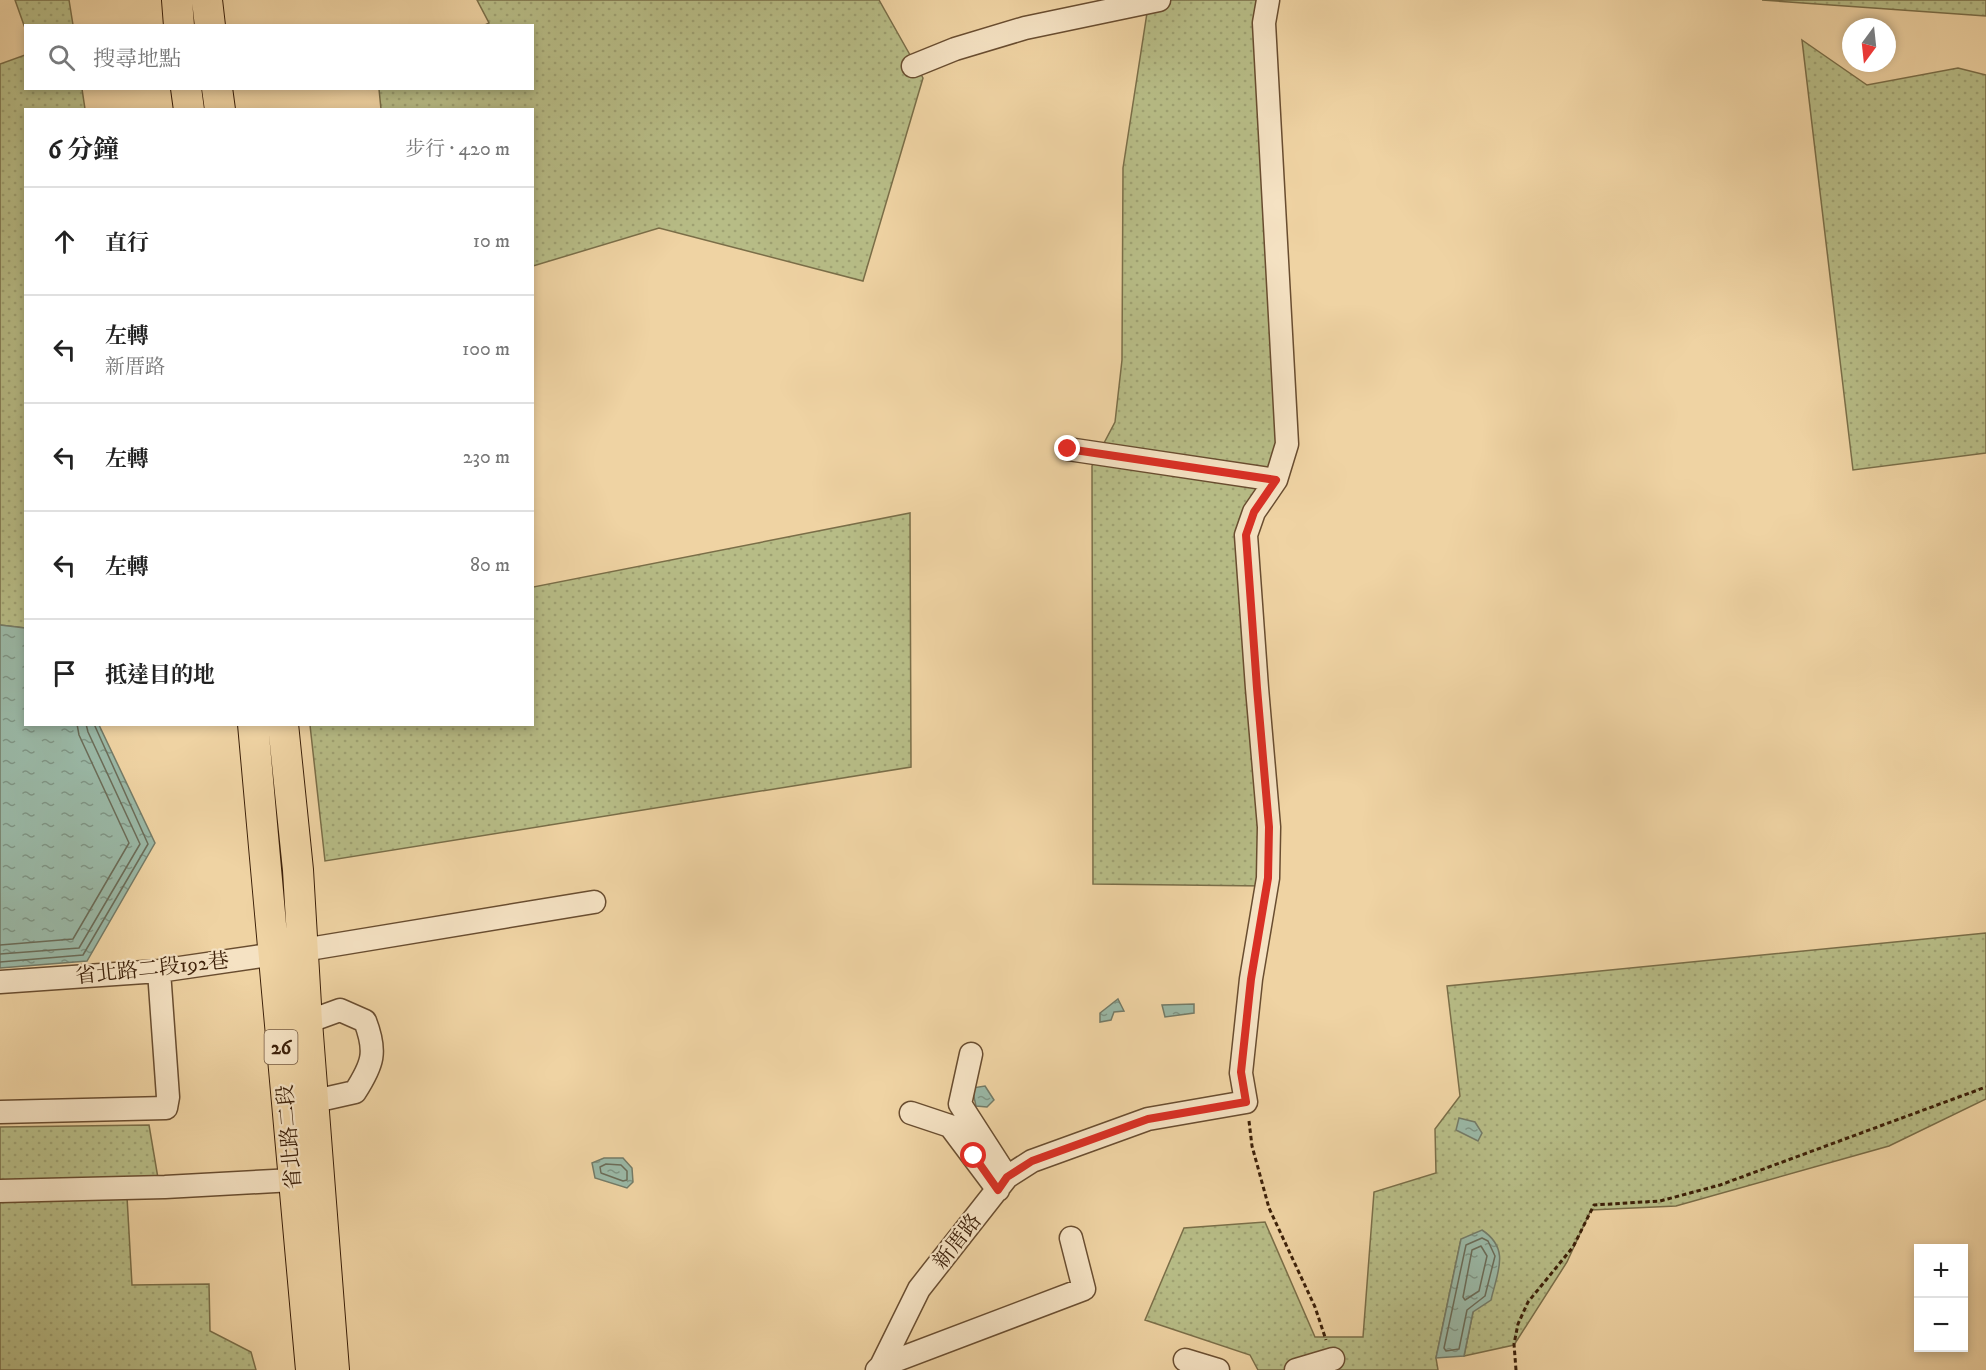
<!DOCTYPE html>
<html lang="zh-TW">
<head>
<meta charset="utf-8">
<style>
  :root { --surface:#fff; --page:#f2f2f2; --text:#222; --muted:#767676; --line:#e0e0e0 }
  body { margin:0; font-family:"IM FELL DW Pica","Noto Serif TC",serif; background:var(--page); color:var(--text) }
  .controls { position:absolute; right:18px; bottom:18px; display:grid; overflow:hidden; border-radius:0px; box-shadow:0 3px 9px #0003 }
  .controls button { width:54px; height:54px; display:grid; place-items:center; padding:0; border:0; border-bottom:2px solid var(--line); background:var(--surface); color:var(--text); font:30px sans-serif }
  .compass { position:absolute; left:1842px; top:18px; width:54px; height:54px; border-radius:50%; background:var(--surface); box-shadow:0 3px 9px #0003; rotate:195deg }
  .stop { position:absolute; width:18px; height:18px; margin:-14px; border:4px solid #d93025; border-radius:50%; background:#fff }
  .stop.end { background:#d93025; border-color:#fff; box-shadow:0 2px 6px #0008 }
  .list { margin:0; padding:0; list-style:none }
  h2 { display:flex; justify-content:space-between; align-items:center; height:78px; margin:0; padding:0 24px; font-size:26px }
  h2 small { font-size:20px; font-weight:400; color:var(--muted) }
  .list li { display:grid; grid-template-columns:39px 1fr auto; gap:18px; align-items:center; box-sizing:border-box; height:108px; padding:0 24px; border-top:2px solid var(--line) }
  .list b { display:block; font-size:22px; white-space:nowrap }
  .list p { margin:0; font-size:20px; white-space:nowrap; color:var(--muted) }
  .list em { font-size:20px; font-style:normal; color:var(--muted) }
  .icon { flex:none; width:33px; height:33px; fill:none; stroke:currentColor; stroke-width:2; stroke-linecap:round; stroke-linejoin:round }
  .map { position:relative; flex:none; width:1986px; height:1370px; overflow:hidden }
  .search { position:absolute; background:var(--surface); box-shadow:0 3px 9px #0003; left:24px; top:24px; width:510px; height:66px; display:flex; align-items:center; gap:15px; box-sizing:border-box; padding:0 21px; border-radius:0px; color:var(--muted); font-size:22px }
  .panel { position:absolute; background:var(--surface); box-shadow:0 3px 9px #0003; left:24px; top:108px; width:510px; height:618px; border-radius:0px }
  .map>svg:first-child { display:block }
</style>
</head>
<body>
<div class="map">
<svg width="1986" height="1370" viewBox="0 0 1986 1370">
  <defs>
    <pattern id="grass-dots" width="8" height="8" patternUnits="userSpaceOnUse" patternTransform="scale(1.5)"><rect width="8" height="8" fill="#b7bc86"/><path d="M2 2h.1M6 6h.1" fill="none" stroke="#9ea172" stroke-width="1.8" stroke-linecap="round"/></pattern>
    <pattern id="water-ripples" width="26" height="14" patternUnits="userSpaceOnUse" patternTransform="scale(1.5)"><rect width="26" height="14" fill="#9ab8a6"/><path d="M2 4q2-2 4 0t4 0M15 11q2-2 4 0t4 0" fill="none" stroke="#7f9585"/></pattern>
  </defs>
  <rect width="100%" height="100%" fill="#efd3a3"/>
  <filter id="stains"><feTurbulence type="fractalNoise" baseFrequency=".00333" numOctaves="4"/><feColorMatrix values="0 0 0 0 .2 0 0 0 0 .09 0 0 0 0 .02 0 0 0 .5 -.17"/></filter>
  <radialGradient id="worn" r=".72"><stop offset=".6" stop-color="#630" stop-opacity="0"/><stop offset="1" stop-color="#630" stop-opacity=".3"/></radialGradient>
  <path fill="url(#grass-dots)" stroke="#7a6e48" stroke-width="1.5" d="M15,0h54l4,25 -47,1 -1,2z
    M477,0h402l44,78 -60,203 -204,-53 -126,38 -1,-156 -151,-1 -2,-20 153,-1v-62l-47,-1 4,-2z
    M1149,0h120l12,458 -32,66 15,362 -171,-2 -1,-418 23,-44 7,-62 1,-192z
    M1762,0h224v16z
    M1802,40l65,45 91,-17 28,7v378l-133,17z
    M25,55l1,33 56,1 3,20 -59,1 -1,518 -25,-3v-561z
    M910,513l1,254 -586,94 -15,-136 222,-1 1,-137z
    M1986,933v166l-97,47 -213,60 -85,4 -24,52 -53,83 -50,11 9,-44 -12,-73 -25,119 2,12h-180l-8,-15 -105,-35 39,-92 81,-6 50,115h48l11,-145 62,-19 -1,-44 25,-33 -13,-110z
    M149,1125l10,59 -32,13 5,88 77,-1 1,47 41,21 5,18h-256v-243z"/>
  <path fill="url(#water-ripples)" stroke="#747b67" stroke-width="1.5" d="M0,625l25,3 1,96 73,1 56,118 -68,118 -87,7z
    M1118,999l6,12 -10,1 -3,8 -11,2v-9z
    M1194,1004v9l-29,4 -3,-12z
    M985,1086l9,14 -7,7 -11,-1 -4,-18z
    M1459,1118l16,4 7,11 -4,8 -22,-11z
    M604,1158h19l9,10 1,14 -6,6 -32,-10 -3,-15z
    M1482,1230c29,19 15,43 9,70l-18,12 -9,44 -28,2 25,-119z"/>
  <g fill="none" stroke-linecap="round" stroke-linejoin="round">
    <path stroke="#6b6c58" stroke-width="1.5" d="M0,945l73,-6 56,-96 -50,-108 -2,-11
      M0,954l79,-6 61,-104 -52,-112 -2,-8
      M0,962l83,-7 65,-111 -54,-120
      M606,1164l15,1 6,6v9l-4,1 -22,-8 -1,-6z
      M1482,1238l6,3 7,15 -10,40 -18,14 -8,39 -13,2 -2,-3 22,-103z
      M1481,1246l6,10 -8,35 -14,9 -2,-3 9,-47z"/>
    <g stroke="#694d30" stroke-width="25">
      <path id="minor" d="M913,66l42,-17 70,-21 134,-28
        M1068,449l208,31
        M0,982l159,-11 144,-21 291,-48
        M307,1022l33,-12 25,11c12,31 8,43 -10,71l-40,9
        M971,1054l-11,50 47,73
        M0,1112l166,-4 2,-11 -9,-126
        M911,1113l39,13 48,64
        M0,1191l165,-4 128,-7
        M1185,1360l33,10
        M881,1366l203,-77 -13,-51
        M877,1370l4,-4 38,-77 88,-112 25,-16 116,-42 98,-17 -5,-29 10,-94 17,-101 1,-51 -12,-139 -11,-153 8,-23 22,-32 11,-36 -23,-421 4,-23
        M1296,1370l37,-11"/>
    </g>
    <g stroke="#3c2009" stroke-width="32">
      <path id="major" d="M177,0l2,26
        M207,0l3,26
        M186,88l3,22
        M217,88l3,22
        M253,724l58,646
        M283,724l15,146 9,152 27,348"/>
    </g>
    <path stroke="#3c2009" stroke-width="3" stroke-dasharray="4.5 3" stroke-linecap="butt" d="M1249,1121l3,25 17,62 46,99 11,33
      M1516,1370l-2,-26 4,-20 10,-22 45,-55 21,-42 66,-4 60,-16 266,-98"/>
    <use href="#minor" stroke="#f5e2c3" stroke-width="22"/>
    <use href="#major" stroke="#efd3a3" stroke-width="30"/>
  </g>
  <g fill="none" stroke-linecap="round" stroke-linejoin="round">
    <path stroke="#d93025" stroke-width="8" d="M974,1156l24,34 9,-13 25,-16 116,-42 98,-17 -5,-30 10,-93 17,-101 1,-51 -12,-139 -11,-153 8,-23 22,-32 -208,-31"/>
  </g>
  <g text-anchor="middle" stroke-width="4.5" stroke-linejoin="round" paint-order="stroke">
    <rect fill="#f5e2c3" stroke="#745a41" stroke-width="1.5" x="264.5" y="1030" width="33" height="34" rx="4.5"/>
    <g font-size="20" font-weight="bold" fill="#3c2009">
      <text x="281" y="1054">26</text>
    </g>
    <g font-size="21" fill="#3c2009" stroke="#f5e2c3">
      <text transform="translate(152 968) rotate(-6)" y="7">省北路二段192巷</text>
      <text transform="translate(289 1137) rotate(-95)" y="7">省北路二段</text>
      <text transform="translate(957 1241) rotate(-52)" y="7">新厝路</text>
    </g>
  </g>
  <rect width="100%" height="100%" filter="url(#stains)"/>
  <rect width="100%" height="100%" fill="url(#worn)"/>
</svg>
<div class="controls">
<button>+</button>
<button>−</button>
</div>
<svg class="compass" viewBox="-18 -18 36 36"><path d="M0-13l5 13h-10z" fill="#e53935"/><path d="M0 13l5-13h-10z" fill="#767676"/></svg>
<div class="stop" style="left:974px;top:1156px"></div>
<div class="stop end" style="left:1068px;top:449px"></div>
<div class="search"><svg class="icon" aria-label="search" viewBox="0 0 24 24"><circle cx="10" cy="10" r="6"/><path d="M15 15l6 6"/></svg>搜尋地點</div>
<section class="panel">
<h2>6 分鐘<small>步行 · 420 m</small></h2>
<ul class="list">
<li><svg class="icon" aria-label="ahead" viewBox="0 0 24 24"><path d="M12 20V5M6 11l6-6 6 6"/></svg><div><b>直行</b></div><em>10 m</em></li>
<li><svg class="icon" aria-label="left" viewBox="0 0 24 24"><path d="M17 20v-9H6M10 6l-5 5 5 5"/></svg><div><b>左轉</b><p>新厝路</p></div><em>100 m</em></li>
<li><svg class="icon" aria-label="left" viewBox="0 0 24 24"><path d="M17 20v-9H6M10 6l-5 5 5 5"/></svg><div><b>左轉</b></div><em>230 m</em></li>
<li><svg class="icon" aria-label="left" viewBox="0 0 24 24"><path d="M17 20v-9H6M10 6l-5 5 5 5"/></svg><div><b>左轉</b></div><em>80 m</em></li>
<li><svg class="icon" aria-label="arrive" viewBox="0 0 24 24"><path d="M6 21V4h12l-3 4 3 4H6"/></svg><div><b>抵達目的地</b></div></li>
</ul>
</section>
</div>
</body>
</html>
